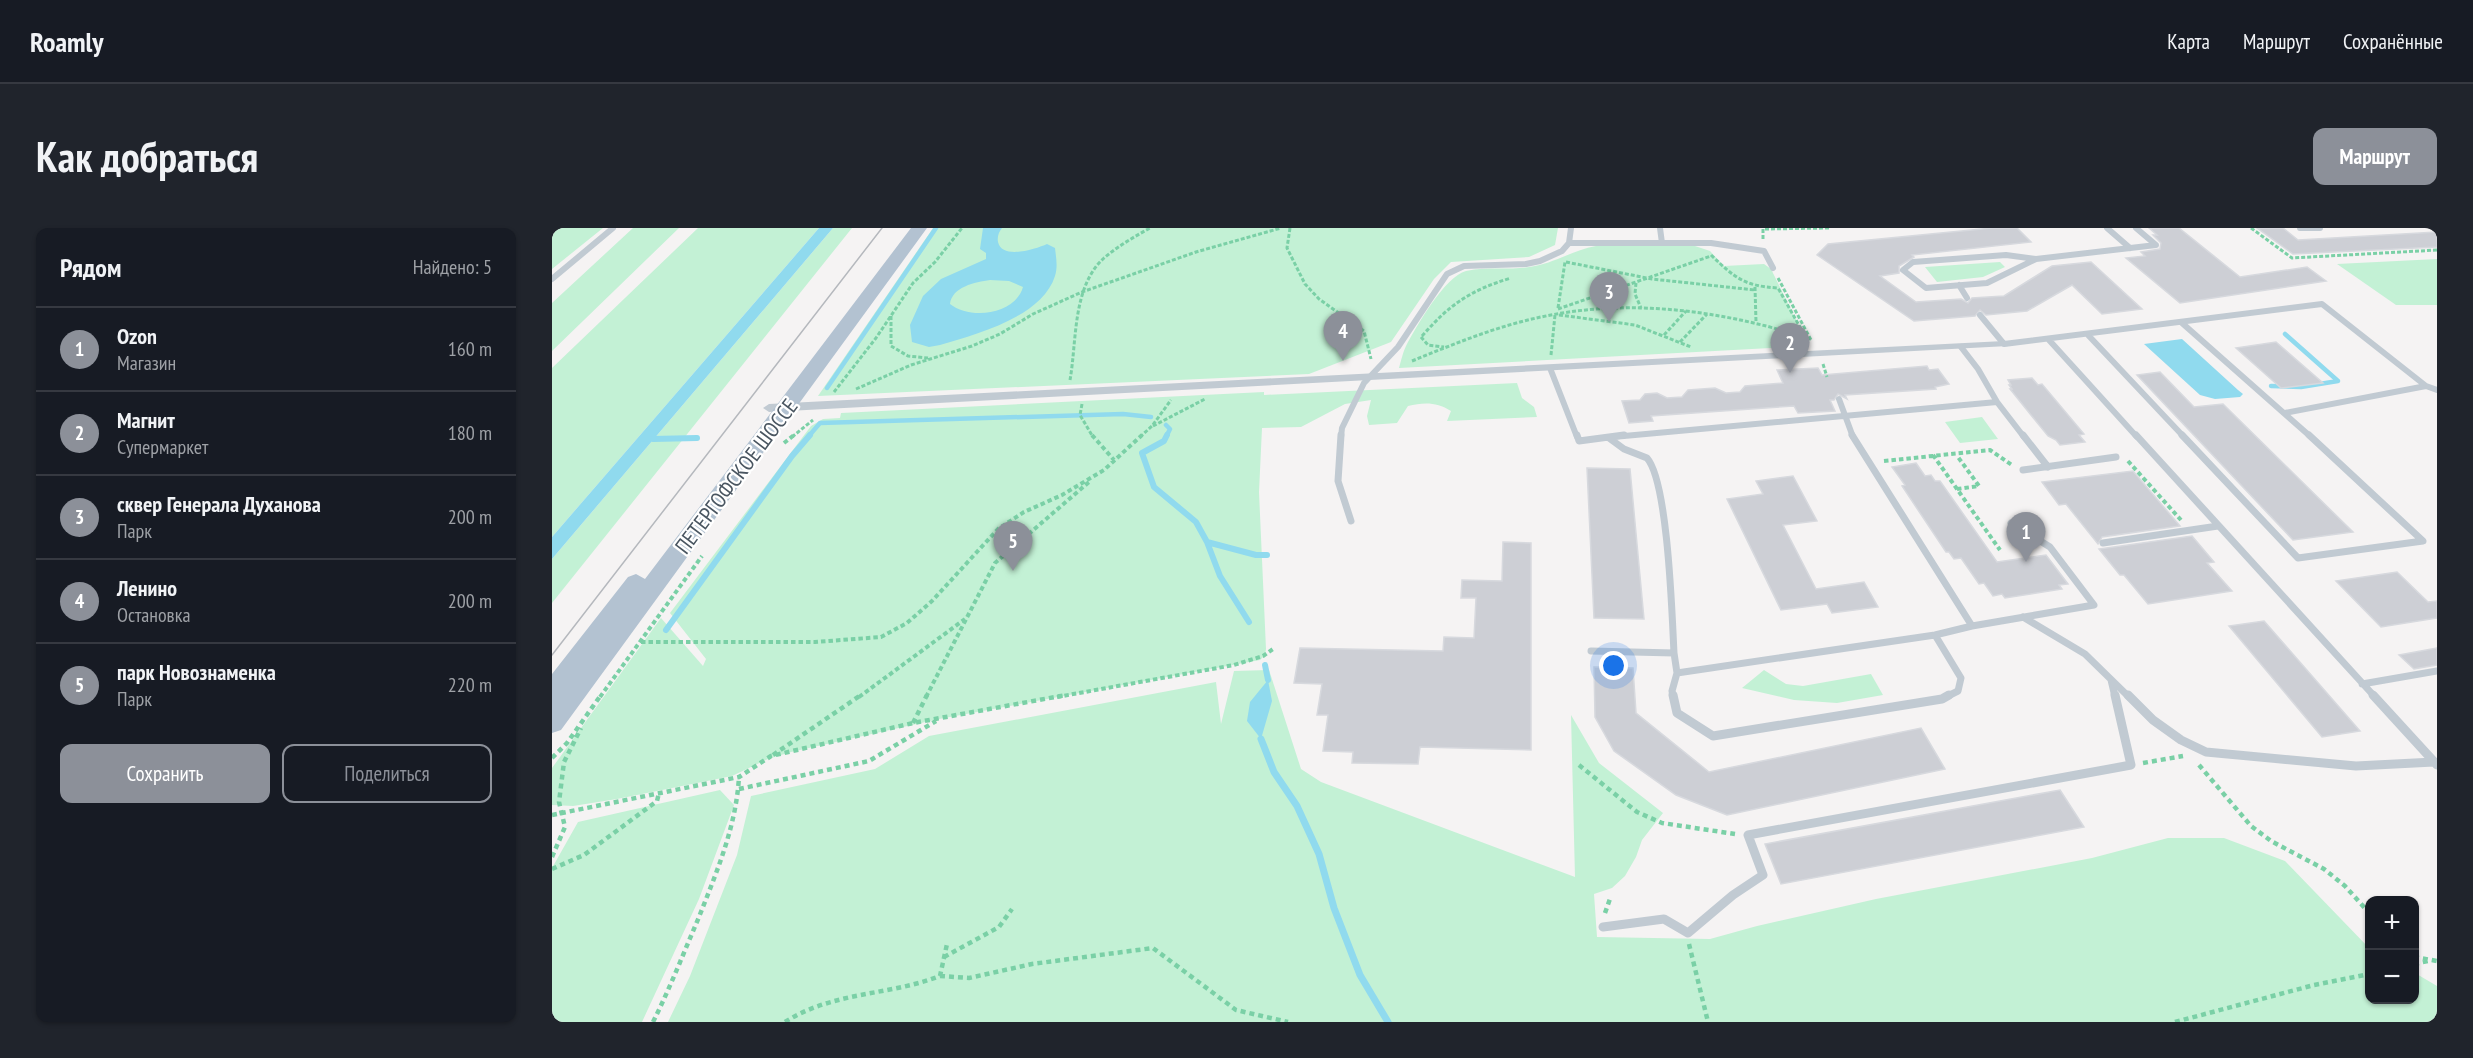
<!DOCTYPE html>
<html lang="ru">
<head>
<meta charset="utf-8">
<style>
  :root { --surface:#171b24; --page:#20242c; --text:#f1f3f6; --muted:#9ea1a6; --line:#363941; --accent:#8c9099 }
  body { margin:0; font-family:"PT Sans Narrow",sans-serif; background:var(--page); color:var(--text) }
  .controls { position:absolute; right:18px; bottom:18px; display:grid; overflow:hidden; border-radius:12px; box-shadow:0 2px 4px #0004 }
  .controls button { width:54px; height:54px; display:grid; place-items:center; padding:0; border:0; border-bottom:2px solid var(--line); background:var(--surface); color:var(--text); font:30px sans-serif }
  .you { position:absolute; left:1062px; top:438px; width:21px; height:21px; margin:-15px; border:4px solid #fff; border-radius:50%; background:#1a73e8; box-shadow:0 0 0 9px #1a73e833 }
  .badge { display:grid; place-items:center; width:39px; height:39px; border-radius:50%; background:var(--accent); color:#fff; font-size:20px; font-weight:700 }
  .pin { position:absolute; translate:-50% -50px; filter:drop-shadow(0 2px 3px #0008) }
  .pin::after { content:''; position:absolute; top:32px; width:21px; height:18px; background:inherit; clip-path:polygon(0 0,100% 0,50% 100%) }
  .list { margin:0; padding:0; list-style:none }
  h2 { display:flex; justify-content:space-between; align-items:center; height:78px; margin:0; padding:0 24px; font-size:26px }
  h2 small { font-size:20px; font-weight:400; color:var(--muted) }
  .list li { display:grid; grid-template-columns:39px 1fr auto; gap:18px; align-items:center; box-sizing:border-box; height:84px; padding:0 24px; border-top:2px solid var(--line) }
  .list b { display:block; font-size:22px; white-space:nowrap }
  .list p { margin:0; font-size:20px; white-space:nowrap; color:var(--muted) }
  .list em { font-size:20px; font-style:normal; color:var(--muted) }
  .actions { display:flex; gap:12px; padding:18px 24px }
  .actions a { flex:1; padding:14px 0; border:2px solid var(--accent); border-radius:12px; text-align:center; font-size:21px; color:var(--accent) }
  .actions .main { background:var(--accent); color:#fff }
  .map { position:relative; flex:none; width:1885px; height:794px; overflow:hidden; border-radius:12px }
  header { display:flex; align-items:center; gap:36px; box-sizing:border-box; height:84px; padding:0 30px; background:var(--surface); border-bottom:2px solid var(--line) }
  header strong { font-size:28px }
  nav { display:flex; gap:33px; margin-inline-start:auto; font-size:21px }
  .intro { display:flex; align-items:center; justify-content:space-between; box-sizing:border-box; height:144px; padding:0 36px }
  h1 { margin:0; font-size:42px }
  .button { padding:15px 27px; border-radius:12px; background:var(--accent); color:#fff; font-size:21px; font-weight:700 }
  main { display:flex; gap:36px; padding:0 36px }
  aside { flex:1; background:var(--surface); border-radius:12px; box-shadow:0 2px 4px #0004 }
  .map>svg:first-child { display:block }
</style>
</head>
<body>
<header>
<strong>Roamly</strong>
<nav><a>Карта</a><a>Маршрут</a><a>Сохранённые</a></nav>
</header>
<div class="intro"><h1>Как добраться</h1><a class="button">Маршрут</a></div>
<main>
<aside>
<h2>Рядом<small>Найдено: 5</small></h2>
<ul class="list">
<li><span class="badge">1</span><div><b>Ozon</b><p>Магазин</p></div><em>160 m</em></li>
<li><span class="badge">2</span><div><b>Магнит</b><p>Супермаркет</p></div><em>180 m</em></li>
<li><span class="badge">3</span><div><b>сквер Генерала Духанова</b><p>Парк</p></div><em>200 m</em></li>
<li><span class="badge">4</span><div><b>Ленино</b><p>Остановка</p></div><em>200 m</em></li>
<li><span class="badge">5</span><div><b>парк Новознаменка</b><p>Парк</p></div><em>220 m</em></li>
</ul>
<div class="actions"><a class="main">Сохранить</a><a>Поделиться</a></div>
</aside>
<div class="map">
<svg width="1885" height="794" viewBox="0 0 1885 794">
  <rect width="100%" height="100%" fill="#f5f3f3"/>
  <path fill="#c3f1d5" d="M0,0h51l-51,41z
    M81,0h46l-127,123v-48z
    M146,0h121l-267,309v-169z
    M281,0h19l-300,375v-44z
    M381,0h625l-3,17 -26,12 -78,5 -17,17 -43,63 -82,32 -491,22z
    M1044,18h99l15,5 14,15 40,-2 7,5 38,77 -410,22c2,-7 4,-16 7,-22 10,-19 39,-70 60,-75 22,-5 46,0 69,-5 21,-4 39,-16 61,-20z
    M1885,31v46h-41l-59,-41z
    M1448,34l5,5 -22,10 -46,5 -12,-15z
    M965,155l5,15 12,9 3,10 -90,4 4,-10c-14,-9 -27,-9 -43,-5l-11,17 -28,2 -2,-9 4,-16 -26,4 -44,23 -39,1 -3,64 7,157 -1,6 -5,5 -321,59 -148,33 -23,7 -36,17 -115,23 -44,7 -21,-1v-37l109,-150 42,48 3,-7 -36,-46 141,-187 12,-7 17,-1 1,-5 423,-21v3z
    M1430,189l16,22 -38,4 -15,-21z
    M717,442l32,99 20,13 254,95 -4,-162 28,48 64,50 -21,27 -6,17 -11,19 -13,12 -18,6 3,43 113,2 47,-13 119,-27 216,-41 76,-20h56l61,23 84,87 1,52h44l1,-27 22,13v36h-1769l22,-46 47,-121 14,-59 124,-27 54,-33 287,-54 5,42 13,-53z
    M1212,442l22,14 17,2 68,-12 12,21 -46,8 -43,-3 -52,-12z
    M168,562l14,15 -35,94 -57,123h-90v-154l26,-46z"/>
  <path fill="#90daee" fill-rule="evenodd" d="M267,0h14l-281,331v-22z
    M431,0h19c-3,4 -5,8 -4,14 4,18 38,7 49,2l8,4c1,9 3,19 0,28 -13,41 -78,58 -115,69l-11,2 -17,-5 -2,-17 13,-29 18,-17 45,-20v-6l-6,-4zM438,52l19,1 14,6c-8,28 -53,33 -73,17 2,-17 25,-22 40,-24z
    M1630,111l56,51 5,4 -3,3 -25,2 -15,-4 -56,-51z
    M716,452l4,21 -11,38 -14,-18 3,-19z"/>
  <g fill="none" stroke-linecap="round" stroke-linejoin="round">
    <path stroke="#90daee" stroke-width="4.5" d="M1719,158l30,1 37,-6 -53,-47
      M275,160l109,-160
      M614,197l4,4 -4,8
      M256,209l12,-14 303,-9 28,3"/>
    <path stroke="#90daee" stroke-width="6" d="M615,207l-3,6 -22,12 12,34 42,35 11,20 49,13h11
      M101,211l44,-1
      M655,314l13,34 29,46
      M114,402l126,-174 18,-21
      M713,437l3,15"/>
    <path stroke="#90daee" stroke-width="7" d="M709,511l13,33 23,34 22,48 15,54 26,67 28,47"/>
  </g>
  <path fill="#cdcfd5" stroke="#d7d9de" stroke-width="1.5" d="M1440,0h25l14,14 -119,13 2,2 -15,9v7l-19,3 36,26 45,-3 7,4 4,-5 32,-2 48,-30 39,-4 51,47 -40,5 -30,-29 -45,26 -41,4 -6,-5 -5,6 -61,5 -97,-66 11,-11z
    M1597,0h30l61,49 67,-10 19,14 -146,22 -54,-45 19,-2 -4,-4 19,-3 1,-6 -8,-8h4z
    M1705,0h26l15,12 139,-8v15l-144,7z
    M1724,114l47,41 -42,5 -45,-40z
    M1375,138l2,4 9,-1 11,15 -14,3 1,2 -91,6 2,4 -9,-5 -4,6h-4l5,11 -37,2 -4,-7 -143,10 2,5 -24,2 -7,-22 18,-1 5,-6 12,-1 10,5 15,-1 6,-7 27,-2 11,5 14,-1 5,-6 38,-3 -6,-13 41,-2 4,7z
    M1608,144l34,35 29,-3 130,128 -60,8 -156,-165z
    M1480,150l6,7 4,-1 42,50 -5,1 6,7 -25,3 -4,-5 -8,-4 -38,-47h2l-3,-4h2l-3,-5z
    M1364,235l9,13 6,-1 4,6h5l57,81 49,-7 22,29 -9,1 3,4 -57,9 -3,-4 -9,2 -9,-13 -5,1 -18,-26 -7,1 -5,-7h-3l-44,-66 3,-1 -13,-18z
    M1035,240l43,1 14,150 -50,-1z
    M1581,243l47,55 -78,11 -4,7 -32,-40 -7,1 -17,-23z
    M1241,248l24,45 -34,4 33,64 48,-7 14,25 -46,6 -5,-9 -46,6 -54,-111 36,-5 -7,-13z
    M1640,308l22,26 -7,1 25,28 -84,13 -24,-29h-4l-21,-26z
    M951,314l28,1v207l-111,-3 -2,17 -66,-1 1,-11 -30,-1 5,-36h-11l5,-31 -28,-1 6,-35 143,3 1,-14 30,1 2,-40h-15l1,-18 40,1z
    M1845,344l31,30 9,-1v17l-56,9 -45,-46z
    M1712,393l96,110 -38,6 -93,-111z
    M1885,420v17l-23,4 -15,-14z
    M1042,439l39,1 3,45 73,59 212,-44 24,41 -218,46 -51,-20 -62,-44 -19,-34z
    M1508,562l24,37 -303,57 -16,-40z"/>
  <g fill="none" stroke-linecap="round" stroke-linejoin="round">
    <path stroke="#7ad0a6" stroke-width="3" stroke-dasharray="4 2" stroke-linecap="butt" d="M738,0l-3,20 18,36 14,15 45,32 7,28
      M1699,0l41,30 145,-8
      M1211,11v-10l67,-1
      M1159,27c24,23 33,31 67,33l22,39 -8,5
      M1014,34l86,17 103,11
      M1226,50l33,62
      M1084,55l-1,11 6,14
      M1203,59l1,35
      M1006,80l7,-46
      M1006,81l153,-53
      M1007,87l76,10 56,22
      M339,88v30l17,10 20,2
      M1112,107l22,-24
      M870,108c28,-32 49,-46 89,-58
      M869,109l7,8 16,2
      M1128,114l27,-28
      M999,127l4,-40
      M860,133c37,-15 73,-30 112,-40 96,-25 194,-12 287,18
      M1271,136l4,13
      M518,152c7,-39 2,-93 34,-122 14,-12 30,-21 46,-30
      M304,161l55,-24 61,-19 28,-12 33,-20 49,-22 114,-40 85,-24
      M282,164l42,-54 37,-55 22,-21 27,-34
      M530,176l-2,11 13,22
      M601,198l52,-27
      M240,209l21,-17
      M588,209l12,-11 19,-26"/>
    <path stroke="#7ad0a6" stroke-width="4" stroke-dasharray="4.5 3" stroke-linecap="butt" d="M540,207l22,25
      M232,215l10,-8
      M1381,227l67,95
      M1332,233l106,-11 22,15
      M1576,233l53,59
      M1405,261l22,-3 -21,-29
      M89,414h174l66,-5 26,-14 25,-22 66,-72 26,-17 38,-17 42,-25 38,-35
      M48,469l102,-141
      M307,469l106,-78
      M374,469l69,-134 94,-81
      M505,469l177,-32 29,-9 10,-7"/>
    <path stroke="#7ad0a6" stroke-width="4.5" stroke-dasharray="5 4" stroke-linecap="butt" d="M361,495l14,-28
      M221,527l88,-60
      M0,530l15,-15 34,-48
      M1591,535l40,-7
      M1027,537l58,47 25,11 73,11
      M1647,537l52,61 20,15 53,28 21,17 25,28
      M187,561l130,-28 67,-40
      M0,587l187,-38 32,-21 142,-33 153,-28
      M0,629l13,-30 -6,-25 5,-40 17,-34
      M0,641l32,-14 73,-54 2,-8
      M1053,685l6,-17
      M1137,716l19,78
      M392,729l55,-30 13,-18
      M1862,729l23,4
      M1862,736l14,-3
      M388,748l29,2 63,-14 121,-16 83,62 52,12
      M101,794c17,-34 31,-70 46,-105 18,-46 37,-90 40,-140
      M233,794c49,-31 103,-26 155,-46l7,-32
      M1623,794l139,-37 56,-11"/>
    <path stroke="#c1cad2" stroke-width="6" d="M1108,0l2,15
      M1555,0l23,20
      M1748,0h20
      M1017,15h142l53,8 9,17
      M1454,27l30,4 -49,24 -61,5 -23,-18 10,-8z
      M1484,31l120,-14 -20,-17
      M0,51l61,-51
      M1407,57l8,13
      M1428,87l24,29 318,-40 104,82 -141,27
      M1630,95l129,114
      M1536,107l96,102
      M1497,112l88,97
      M998,140l27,69
      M1874,158l11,4
      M1287,171l14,38
      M1445,174l27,35
      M789,209l1,-9 22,-45 34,-36 49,-73 17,-8 62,-2 14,-3 22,-10 7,-8 2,-15
      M1061,209l384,-35 -19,-33 -17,-22"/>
    <path stroke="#c1cad2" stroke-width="7" d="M789,207l-3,46 13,40
      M1025,207l2,6 45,-6
      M1300,207l120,191
      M1471,207l25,32
      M1584,207l239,262
      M1630,207l116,123 125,-17 -114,-106
      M1471,242l93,-13
      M1551,315l115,-17
      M1471,389l62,37 44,43
      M1383,407l26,43 -3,13 -12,6
      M1039,423l83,2c-2,-38 -6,-171 -27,-195l-23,-9 -15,-11
      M1125,445l258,-38 37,-9 122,-21 -44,-58 -39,-24
      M1559,452l4,17
      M1810,456l75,-13
      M1121,469l-1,-6 5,-18 -3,-20"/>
    <path stroke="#c1cad2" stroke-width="9" d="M1121,467l4,18 36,23 229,-37 7,-4
      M1576,467l25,25 28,20 25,12 150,14 78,-4
      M1821,467l64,70
      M1051,699l61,-8 24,14 45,-38 30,-20 -15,-40 383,-70 -16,-70"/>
    <path fill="#c1cad2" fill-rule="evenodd" d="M1452,113l6,3 -2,2 -1239,66 -6,-4 6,-4z"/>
    <path fill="#b3c2d1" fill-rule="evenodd" d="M359,0h16l-366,502 -9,3v-59l76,-97 8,-3 9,5z"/>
    <path stroke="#b5b8bd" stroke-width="1.5" d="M0,427l330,-427"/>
  </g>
  <g text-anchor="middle" stroke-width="4.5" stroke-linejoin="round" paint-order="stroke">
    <g font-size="22" fill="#4a5661" stroke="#fff">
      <text transform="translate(184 248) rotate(-53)" y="8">ПЕТЕРГОФСКОЕ ШОССЕ</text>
    </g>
  </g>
</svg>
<div class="controls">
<button>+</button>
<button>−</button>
</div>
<div class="you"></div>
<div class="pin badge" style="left:1474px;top:334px">1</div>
<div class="pin badge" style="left:1238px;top:145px">2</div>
<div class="pin badge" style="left:1057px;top:94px">3</div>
<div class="pin badge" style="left:791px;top:133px">4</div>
<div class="pin badge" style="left:461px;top:343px">5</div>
</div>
</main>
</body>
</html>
